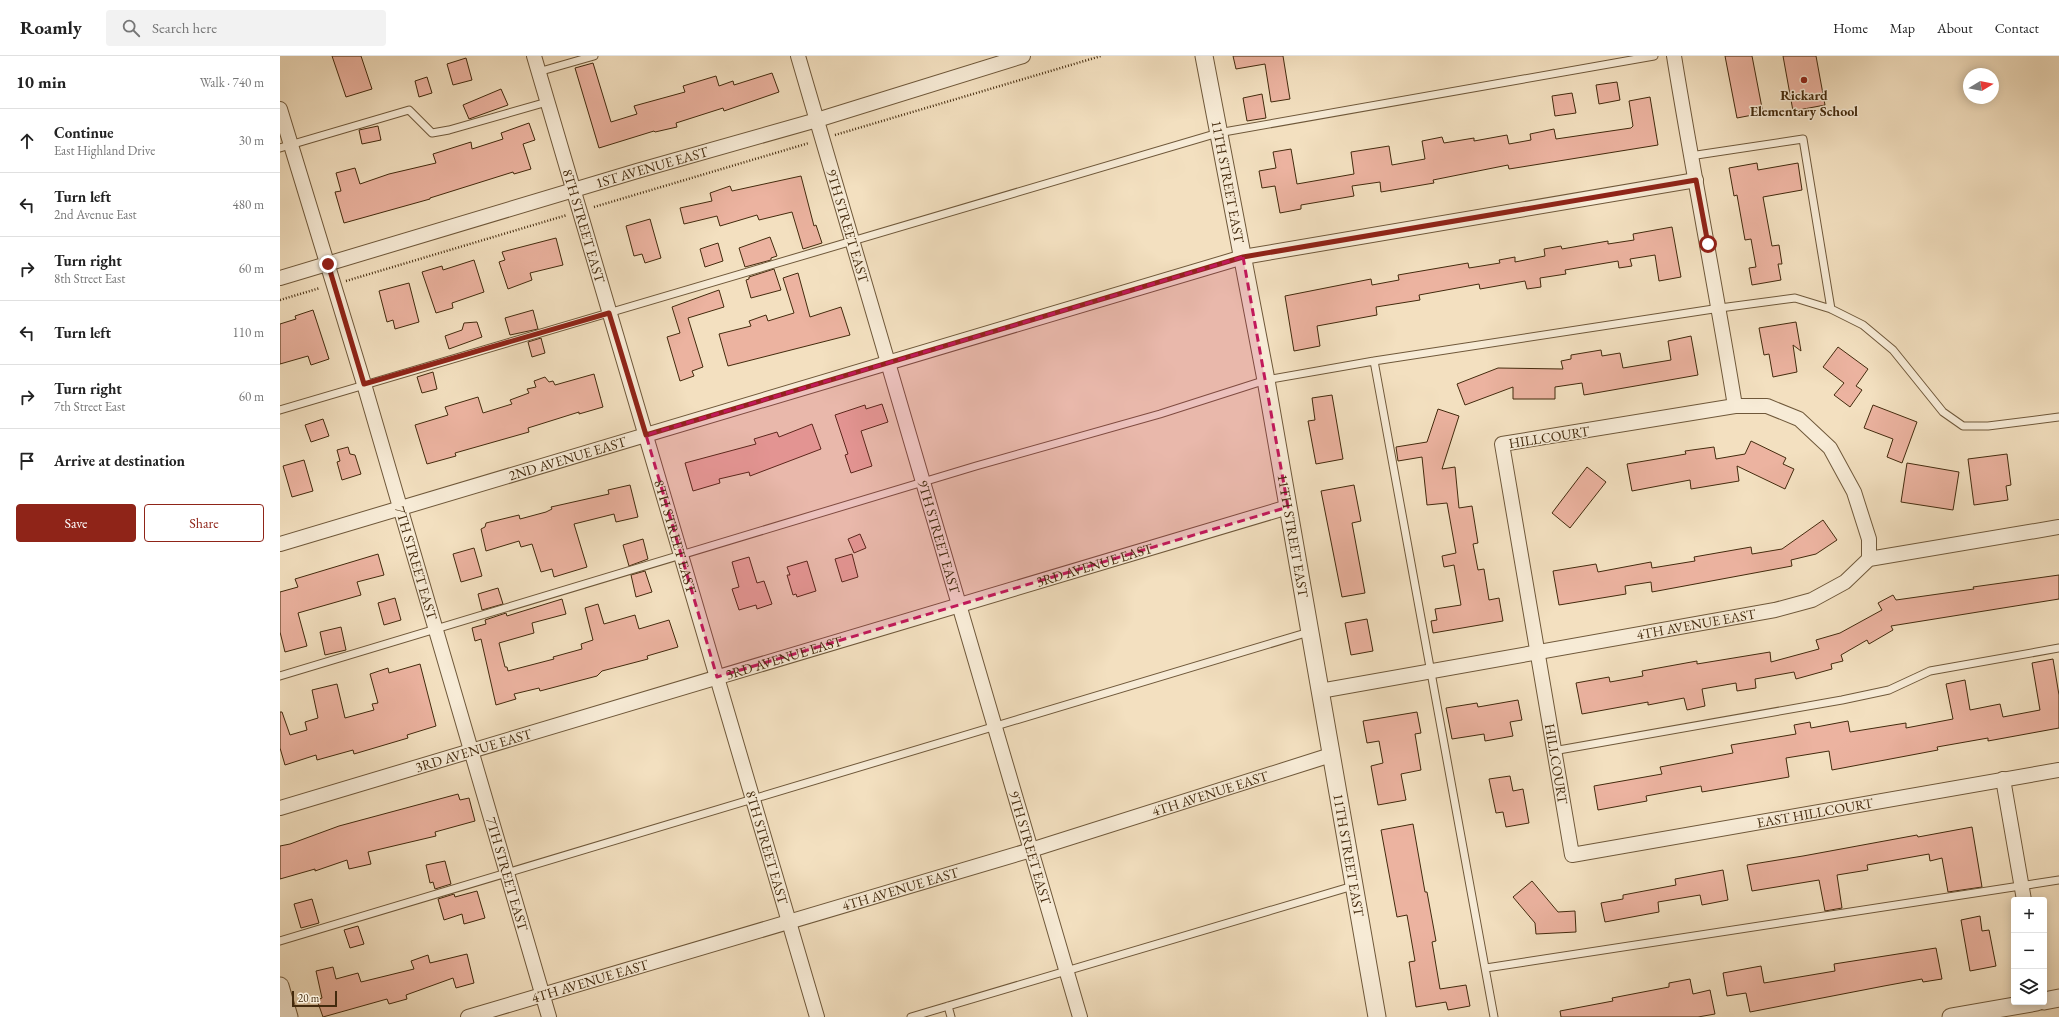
<!DOCTYPE html>
<html lang="en">
<head>
<meta charset="utf-8">
<style>
  :root { --surface:#fff; --page:#f2f2f2; --text:#222; --muted:#767676; --line:#e0e0e0; --accent:#8f2418 }
  body { margin:0; font-family:"EB Garamond",serif; background:var(--page); color:var(--text) }
  .controls { position:absolute; right:12px; bottom:12px; display:grid; overflow:hidden; border-radius:4px; box-shadow:0 2px 10px #0003 }
  .controls button { width:36px; height:36px; display:grid; place-items:center; padding:0; border:0; border-bottom:1px solid var(--line); background:var(--surface); color:var(--text); font:20px sans-serif }
  .compass { position:absolute; left:1683px; top:12px; width:36px; height:36px; border-radius:50%; background:var(--surface); box-shadow:0 2px 10px #0003; rotate:80deg }
  .scale { position:absolute; left:12px; bottom:10px; width:45px; box-sizing:border-box; padding-left:4px; border:2px solid #432a0d; border-top:0; font-size:11px; line-height:14px; white-space:nowrap; color:#432a0d; -webkit-text-stroke:3px #f7ebd6; paint-order:stroke }
  .stop { position:absolute; width:12px; height:12px; margin:-9px; border:3px solid #8f2418; border-radius:50%; background:#fff }
  .stop.end { background:#8f2418; border-color:#fff; box-shadow:0 1px 4px #0008 }
  .list { margin:0; padding:0; list-style:none }
  h2 { display:flex; justify-content:space-between; align-items:center; height:52px; margin:0; padding:0 16px; font-size:17px }
  h2 small { font-size:13px; font-weight:400; color:var(--muted) }
  .list li { display:grid; grid-template-columns:26px 1fr auto; gap:12px; align-items:center; box-sizing:border-box; height:64px; padding:0 16px; border-top:1px solid var(--line) }
  .list b { display:block; font-size:15px; white-space:nowrap }
  .list p { margin:0; font-size:13px; white-space:nowrap; color:var(--muted) }
  .list em { font-size:13px; font-style:normal; color:var(--muted) }
  .actions { display:flex; gap:8px; padding:12px 16px }
  .actions a { flex:1; padding:9px 0; border:1px solid var(--accent); border-radius:4px; text-align:center; font-size:14px; color:var(--accent) }
  .actions .main { background:var(--accent); color:#fff }
  .icon { flex:none; width:22px; height:22px; fill:none; stroke:currentColor; stroke-width:2; stroke-linecap:round; stroke-linejoin:round }
  .map { position:relative; flex:none; width:1779px; height:961px; overflow:hidden }
  header { display:flex; align-items:center; gap:24px; box-sizing:border-box; height:56px; padding:0 20px; background:var(--surface); border-bottom:1px solid var(--line) }
  header strong { font-size:19px }
  nav { display:flex; gap:22px; margin-inline-start:auto; font-size:14px }
  .search { width:280px; height:36px; background:var(--page); display:flex; align-items:center; gap:10px; box-sizing:border-box; padding:0 14px; border-radius:4px; color:var(--muted); font-size:15px }
  main { display:flex }
  aside { flex:1; background:var(--surface) }
  .map>svg:first-child { display:block }
</style>
</head>
<body>
<header>
<strong>Roamly</strong>
<div class="search"><svg class="icon" aria-label="search" viewBox="0 0 24 24"><circle cx="10" cy="10" r="6"/><path d="M15 15l6 6"/></svg>Search here</div>
<nav><a>Home</a><a>Map</a><a>About</a><a>Contact</a></nav>
</header>
<main>
<aside>
<h2>10 min<small>Walk · 740 m</small></h2>
<ul class="list">
<li><svg class="icon" aria-label="ahead" viewBox="0 0 24 24"><path d="M12 20V5M6 11l6-6 6 6"/></svg><div><b>Continue</b><p>East Highland Drive</p></div><em>30 m</em></li>
<li><svg class="icon" aria-label="left" viewBox="0 0 24 24"><path d="M17 20v-9H6M10 6l-5 5 5 5"/></svg><div><b>Turn left</b><p>2nd Avenue East</p></div><em>480 m</em></li>
<li><svg class="icon" aria-label="right" viewBox="0 0 24 24"><path d="M7 20v-9h11M14 6l5 5-5 5"/></svg><div><b>Turn right</b><p>8th Street East</p></div><em>60 m</em></li>
<li><svg class="icon" aria-label="left" viewBox="0 0 24 24"><path d="M17 20v-9H6M10 6l-5 5 5 5"/></svg><div><b>Turn left</b></div><em>110 m</em></li>
<li><svg class="icon" aria-label="right" viewBox="0 0 24 24"><path d="M7 20v-9h11M14 6l5 5-5 5"/></svg><div><b>Turn right</b><p>7th Street East</p></div><em>60 m</em></li>
<li><svg class="icon" aria-label="arrive" viewBox="0 0 24 24"><path d="M6 21V4h12l-3 4 3 4H6"/></svg><div><b>Arrive at destination</b></div></li>
</ul>
<div class="actions"><a class="main">Save</a><a>Share</a></div>
</aside>
<div class="map">
<svg width="1779" height="961" viewBox="0 0 1779 961">
  <rect width="100%" height="100%" fill="#f3e0c0"/>
  <filter id="stains"><feTurbulence type="fractalNoise" baseFrequency=".005" numOctaves="4"/><feColorMatrix values="0 0 0 0 .2 0 0 0 0 .09 0 0 0 0 .02 0 0 0 .5 -.17"/></filter>
  <radialGradient id="worn" r=".72"><stop offset=".6" stop-color="#630" stop-opacity="0"/><stop offset="1" stop-color="#630" stop-opacity=".3"/></radialGradient>
  <path fill="#ecb3a0" stroke="#432a0d" d="M52,0h29l11,33 -26,8z
    M953,0h50l7,43 -19,3 -6,-38 -29,5z
    M1445,0h27l11,57 -26,5z
    M1503,0h33l9,49 -32,6z
    M186,2l6,22 -19,5 -6,-21z
    M313,7l18,59 26,-8 -3,-8 51,-14 -2,-6 33,-10 3,10 14,-5 1,4 38,-12 7,19 -55,19 -1,-3 -47,15 1,4 -22,5 -1,-1 -55,17 -24,-80z
    M147,21l5,16 -13,4 -4,-16z
    M1337,26l3,18 -21,4 -3,-19z
    M221,33l7,16 -39,14 -6,-14z
    M1292,37l4,20 -21,3 -3,-20z
    M982,38l4,24 -19,3 -4,-23z
    M1370,41l8,48 -149,24 -1,-4 -75,15 1,3 -53,9 -1,-10 -28,4 2,10 -53,9v4l-21,4 -5,-27 -13,2 -3,-17 17,-3 -3,-16 18,-3 6,35 57,-10 -3,-22 38,-6 3,19 33,-6 -3,-18 20,-4 2,6 30,-5v3l33,-6 2,9 22,-4 -1,-6 24,-5 2,10 75,-11 2,-2 -4,-25z
    M249,67l6,17 -12,4 8,25 -17,5 -1,-2 -83,26v1l-86,24 -9,-31 6,-1 -5,-18 19,-5 5,16 29,-10 47,-11 -3,-9 38,-12 1,7 31,-10 -2,-6z
    M98,70l3,14 -19,4 -3,-14z
    M1477,107l1,7 40,-7 4,27 -39,7 9,49 7,-1 3,19h-4l3,16 -29,5 -3,-17 7,-1 -5,-28 -6,1 -8,-45 -3,1 -5,-28z
    M521,120l13,50 2,-1 6,18 -19,6 -11,-37 -33,8 -2,-5 -37,11 -3,-10 -33,8 -4,-16 32,-7 -2,-8 20,-7 2,5z
    M370,163l11,39 -16,5 -3,-9 -8,2 -8,-30z
    M1392,171l9,50 -22,4 -4,-26 -25,4 2,7 -13,2 -1,-7 -53,9 1,4 -26,4 1,9 -14,2 -2,-8 -45,8 -1,-5 -60,11 1,5 -44,7 1,8 -60,11 3,20 -26,5 -9,-55 86,-17 1,6 27,-5 -1,-5 70,-12 1,5 31,-5 -1,-3 16,-3v5l30,-6 -1,-7 17,-3 1,3 46,-8v3l26,-4 -1,-6z
    M490,181l7,19 -6,2v2l-26,7 -6,-19z
    M276,182l7,27 -33,8 2,7 -24,9 -9,-27 6,-2 -3,-8z
    M438,187l5,18 -18,6 -5,-18z
    M194,204l10,32 -32,11 1,5 -17,5 -14,-41 20,-6 1,4z
    M494,213l7,21 -30,8 -5,-18 3,-1v-2z
    M518,217l12,44 31,-10 9,28 -122,31 -9,-32 32,-8 -2,-5 17,-6 2,6 26,-8 -11,-35z
    M129,227l10,39 -24,7 -2,-9 -6,2 -8,-31z
    M439,234l5,17 -36,11 15,49 -11,4 2,5 -14,5 -13,-44 13,-4 -8,-26z
    M33,254l16,49 -18,6 -3,-9 -28,8v-40l16,-5 -1,-3z
    M253,254l5,19 -28,6 -5,-17z
    M197,266l5,15 -33,12 -4,-13 17,-6 2,-7z
    M1516,266l5,29 -8,-6 4,27 -24,5 -4,-23 -5,1 -5,-27z
    M1411,280l7,39 -114,20 -2,-12 -27,4v12h-42v-12l-48,18 -8,-21 41,-16 65,1 -2,-8 10,-2v-4l30,-5 1,6 18,-3 3,15 48,-8 -3,-19z
    M261,282l4,15 -13,4 -4,-15z
    M1558,291l30,22 -12,17 6,4 -12,17 -16,-12 10,-12 -21,-16z
    M153,316l4,17 -15,4 -5,-16z
    M314,318l9,33 -24,7v-2l-51,16 1,4 -74,21 1,3 -29,8 -12,-39 33,-10 -3,-8 33,-10 5,16 29,-9 -2,-4 19,-7 -2,-4 9,-2 -2,-6 11,-4 4,5 4,-1 2,4z
    M1052,339l11,64 -27,5 -8,-43 7,-1 -3,-22z
    M602,348l6,18 -27,9 11,35 -21,7 -6,-18 3,-1 -13,-39 30,-10 1,4z
    M1593,349l44,17 -15,41 -15,-6 6,-18 -29,-11z
    M1158,353l21,7 -17,53 13,-2 4,41 13,-2 6,37 -5,1 5,26 6,-1 5,31 10,-2 4,23 -70,12 -2,-12 6,-1 -2,-11 26,-4 -7,-40 -10,2 -2,-11 14,-3 -9,-50 -20,2 -5,-48 -24,4 -2,-14 31,-5z
    M43,363l6,17 -18,6 -6,-17z
    M532,368l9,25 -71,27 -1,-4 -30,7 1,4 -27,8 -8,-28 71,-19 -2,-5 23,-7 2,5z
    M1471,385l35,17 -3,6 11,5 -9,20 -48,-23 2,15 -48,8 -1,-9 -58,11 -5,-27 59,-10 -1,-3 29,-4 2,12 29,-5z
    M68,391l2,7 5,1 6,19 -19,6 -5,-18 3,-1 -3,-11z
    M1727,398l4,31 -5,1 2,14 -34,5 -6,-46z
    M24,404l9,31 -21,6 -9,-31z
    M1627,407l52,9 -6,38 -52,-8z
    M1307,411l19,15 -36,46 -18,-15z
    M350,429l8,32 -22,5 -2,-8 -40,10 13,43 -33,10 -2,-8 -11,3 -9,-28 -11,3 -2,-6 -33,10 -5,-22 4,-2 1,-4 33,-8 1,4 26,-7 6,-3 -1,-2 58,-13 -1,-4z
    M1074,429l7,36 -9,2 13,70 -23,4 -21,-106z
    M1543,464l14,20 -21,14 -25,6 1,6 -140,26 -1,-10 -26,4 1,8 -67,11 -6,-34 43,-7 2,8 53,-10 1,6 43,-7 -1,-4 57,-10 1,7 30,-5z
    M580,478l6,14 -12,5 -6,-14z
    M363,483l5,20 -19,7 -6,-21z
    M194,492l8,28 -21,6 -8,-28z
    M98,498l6,21 -27,7 4,13 -63,18 9,33 -22,6 -5,-20v-40l18,-5 -3,-8z
    M572,498l6,23 -16,5 -7,-23z
    M469,501l8,26 7,-2 8,23 -15,5 -1,-4 -17,5 -7,-21 7,-2 -7,-25z
    M527,505l9,30 -19,6 -1,-3 -3,1 -6,-20h3l-3,-8z
    M365,515l7,21 -16,5 -5,-22z
    M1779,519v24l-168,27 2,4 -24,14 -2,-4 -26,15 2,6 -12,3 1,5 -36,10 -2,-7 -39,7 1,9 -19,3 -1,-8 -34,6 3,17 -18,4 -3,-12 -36,7v-3l-66,12 -6,-31 33,-6 1,5 33,-6 -1,-5 55,-10v3l73,-12 1,10 48,-13 -3,-9 24,-7 42,-23 -4,-7 15,-8 3,5 78,-11 -1,-2z
    M218,532l5,16 -21,6 -4,-16z
    M115,542l6,22 -17,5 -6,-22z
    M282,543l4,15 -34,9 2,10 -35,10 6,24h2l1,4 46,-12 -1,-2 29,-8 -1,-5 12,-4 -8,-32 13,-4 6,20 31,-9 4,14 30,-9 9,27 -31,9 1,3 -46,12 -5,5 -57,15 -1,-3 -25,6 2,5 -20,6 -15,-66 -6,2 -3,-13 14,-4 -1,-4 21,-7 1,3z
    M1087,563l6,32 -22,4 -6,-32z
    M61,571l5,23 -21,5 -5,-23z
    M1773,603l6,36v33l-71,13v-3l-51,9 1,3 -106,20 -3,-19 -43,7 3,19 -87,15 -1,-6 -55,10 1,5 -49,9 -4,-24 68,-12 -2,-7 73,-14 -2,-8 65,-11 -2,-9 16,-3 1,6 37,-7 2,11 56,-9v5l47,-9 -7,-35 19,-4 5,30 30,-6 3,13 37,-7 -8,-47z
    M140,608l16,62 -29,9 1,3 -54,16 -1,-4 -36,10 -1,-5 -31,10 -5,-17v-36h2l8,23 17,-5 -2,-8 13,-4 -6,-28 25,-6 8,34 29,-8 -2,-6 6,-1 -8,-29 18,-6 1,5z
    M1238,644l4,20 -12,2 3,14 -28,5 -1,-7 -32,5 -6,-31 31,-5 1,4z
    M1137,656l4,21 -6,1 6,36 -20,4 5,26 -28,5 -7,-39 12,-3 -4,-22 -12,2 -4,-22z
    M1230,720l3,15 10,-2 6,34 -23,4 -3,-15 -7,1 -7,-34z
    M178,738l2,6 9,-2 6,23 -40,11 1,4 -68,16 3,12 -22,5 -2,-9 -32,11v-2l-35,10v-33l10,-2 49,-18z
    M1133,768l12,68h2l9,49 -4,1 8,47 26,-4 4,21 -22,4 -2,-8 -30,5 -7,-45 6,-1 -8,-46 -10,2 -16,-87z
    M1692,771l10,60 -34,5 -6,-34 -12,3 -1,-7 -62,11 1,5 -31,5 5,33 -17,3 -6,-31 -67,11 -5,-26 56,-9 114,-21 1,2z
    M165,805l6,23 -16,5 -2,-7 -3,1 -4,-18z
    M1443,814l5,30 -26,5 -2,-10 -42,7 1,10 -54,10 -4,-19 22,-4v-4l53,-10 -1,-6z
    M1252,825l26,31 17,-1 1,21 -40,2 -1,-11 -22,-26z
    M197,835l8,27 -21,6 -2,-10 -18,6 -6,-21 16,-5 1,3z
    M32,843l7,24 -18,5 -7,-24z
    M1700,860l2,15 7,-1 7,36 -26,5 -9,-51z
    M78,870l6,18 -14,4 -6,-18z
    M1656,892l6,31 -19,3 -1,-3 -38,7 -134,26 -4,-19 -19,3 -4,-23 38,-7 3,17 71,-12 -1,-7z
    M187,898l7,29 -18,5 -3,-10 -47,17 1,4 -18,5 -2,-5 -64,18 -6,-17 5,-2 -6,-27 17,-4 3,12 22,-6 3,9 53,-13 -3,-8 17,-6 2,8z
    M1410,923l3,15 17,-4 5,24 -17,3h-137l-1,-6 53,-10 -1,-3 57,-11v-4z"/>
  <g fill="none" stroke-linecap="round" stroke-linejoin="round">
    <g stroke="#6f583a" stroke-width="9">
      <path id="service" d="M258,16l56,-16
        M0,92l129,-38 23,23 17,-3 98,-28
        M1410,100l113,-17 28,170
        M1094,305l120,656
        M0,354l938,-277 436,-77
        M0,620l696,-210 184,-52 106,-34 108,-19 346,-53 75,-10 36,11 32,16 30,25 50,62 20,14h25l71,-9
        M1273,695l289,-51 47,-10 41,-19 129,-23
        M0,885l1029,-309
        M1206,912l573,-88
        M668,950l3,11
        M631,961l442,-131"/>
    </g>
    <g stroke="#6f583a" stroke-width="16">
      <g id="minor">
        <path id="s1" d="M254,0l283,961"/>
        <path id="s2" d="M518,0l282,961"/>
        <path d="M1394,0c19,117 42,233 61,350"/>
        <path id="s3" d="M0,53l84,275 185,633"/>
        <path id="s4" d="M0,222l357,-107 180,-51 206,-64"/>
        <path id="s5" d="M0,488l963,-287 453,-77"/>
        <path id="s6" d="M1589,503v-20l-15,-47 -24,-44 -31,-29 -32,-13h-32l-233,38 70,411 487,-85"/>
        <path id="s7" d="M1040,635l455,-81 37,-10 33,-18 24,-23 190,-32"/>
        <path d="M1723,723l21,121"/>
        <path id="s8" d="M0,752l1008,-301"/>
        <path id="s9" d="M188,961l563,-167 300,-95"/>
      </g>
    </g>
    <g stroke="#6f583a" stroke-width="19">
      <g id="tertiary">
        <path id="s10" d="M924,0l62,324 111,637"/>
        <path d="M0,930l9,31"/>
        <path d="M1764,945l15,-3"/>
        <path d="M1671,961l86,-15"/>
      </g>
    </g>
    <path stroke="#432a0d" stroke-width="2.5" stroke-dasharray="1 2" stroke-linecap="butt" d="M555,79l266,-79
      M314,151l215,-64
      M66,225l221,-66
      M0,244l40,-12"/>
    <use href="#service" stroke="#f7ebd6" stroke-width="7"/>
    <use href="#minor" stroke="#f7ebd6" stroke-width="14"/>
    <use href="#tertiary" stroke="#f7ebd6" stroke-width="17"/>
  </g>
  <g fill="none" stroke-linecap="round" stroke-linejoin="round">
    <path stroke="#8f2418" stroke-width="5" d="M48,208l36,120 245,-71 37,122 597,-178 453,-77 12,64"/>
  </g>
  <path fill="#c2185b" fill-opacity="0.2" stroke="#c2185b" stroke-width="3" stroke-dasharray="8 5" stroke-linejoin="round" d="M963,201l45,250 -571,170 -71,-242z"/>
  <circle fill="#8f2418" stroke="#f7ebd6" stroke-width="1.5" cx="1524" cy="24" r="4"/>
  <g text-anchor="middle" stroke-width="3" stroke-linejoin="round" paint-order="stroke">
    <g font-size="14" font-weight="bold" fill="#432a0d" stroke="#f7ebd6">
      <text x="1524" y="44">Rickard<tspan x="1524" dy="16">Elementary School</tspan></text>
    </g>
    <g font-size="14" fill="#432a0d" stroke="#f7ebd6">
      <text dy="5" stroke="none"><textPath href="#s4" startOffset="388">1ST AVENUE EAST</textPath></text>
      <text dy="5" stroke="none"><textPath href="#s10" startOffset="128">11TH STREET EAST</textPath></text>
      <text dy="5" stroke="none"><textPath href="#s2" startOffset="177">9TH STREET EAST</textPath></text>
      <text dy="5" stroke="none"><textPath href="#s1" startOffset="177">8TH STREET EAST</textPath></text>
      <text transform="translate(1269 381) rotate(-9)" y="5">HILLCOURT</text>
      <text dy="5" stroke="none"><textPath href="#s5" startOffset="300">2ND AVENUE EAST</textPath></text>
      <text dy="5" stroke="none"><textPath href="#s1" startOffset="501">8TH STREET EAST</textPath></text>
      <text dy="5" stroke="none"><textPath href="#s2" startOffset="501">9TH STREET EAST</textPath></text>
      <text dy="5" stroke="none"><textPath href="#s10" startOffset="488">11TH STREET EAST</textPath></text>
      <text dy="5" stroke="none"><textPath href="#s3" startOffset="474">7TH STREET EAST</textPath></text>
      <text dy="5" stroke="none"><textPath href="#s8" startOffset="850">3RD AVENUE EAST</textPath></text>
      <text dy="5" stroke="none"><textPath href="#s7" startOffset="382">4TH AVENUE EAST</textPath></text>
      <text dy="5" stroke="none"><textPath href="#s8" startOffset="526">3RD AVENUE EAST</textPath></text>
      <text dy="5" stroke="none"><textPath href="#s8" startOffset="202">3RD AVENUE EAST</textPath></text>
      <text dy="5" stroke="none"><textPath href="#s6" startOffset="789">HILLCOURT</textPath></text>
      <text dy="5" stroke="none"><textPath href="#s9" startOffset="775">4TH AVENUE EAST</textPath></text>
      <text dy="5" stroke="none"><textPath href="#s6" startOffset="1128">EAST HILLCOURT</textPath></text>
      <text dy="5" stroke="none"><textPath href="#s1" startOffset="825">8TH STREET EAST</textPath></text>
      <text dy="5" stroke="none"><textPath href="#s2" startOffset="825">9TH STREET EAST</textPath></text>
      <text dy="5" stroke="none"><textPath href="#s10" startOffset="812">11TH STREET EAST</textPath></text>
      <text dy="5" stroke="none"><textPath href="#s3" startOffset="798">7TH STREET EAST</textPath></text>
      <text dy="5" stroke="none"><textPath href="#s9" startOffset="451">4TH AVENUE EAST</textPath></text>
      <text dy="5" stroke="none"><textPath href="#s9" startOffset="127">4TH AVENUE EAST</textPath></text>
    </g>
  </g>
  <rect width="100%" height="100%" filter="url(#stains)"/>
  <rect width="100%" height="100%" fill="url(#worn)"/>
</svg>
<div class="controls">
<button>+</button>
<button>−</button>
<button><svg class="icon" aria-label="layers" viewBox="0 0 24 24"><path d="M12 4l9 5-9 5-9-5zM3 14l9 5 9-5"/></svg></button>
</div>
<svg class="compass" viewBox="-18 -18 36 36"><path d="M0-13l5 13h-10z" fill="#e53935"/><path d="M0 13l5-13h-10z" fill="#767676"/></svg>
<div class="scale">20 m</div>
<div class="stop" style="left:1428px;top:188px"></div>
<div class="stop end" style="left:48px;top:208px"></div>
</div>
</main>
</body>
</html>
